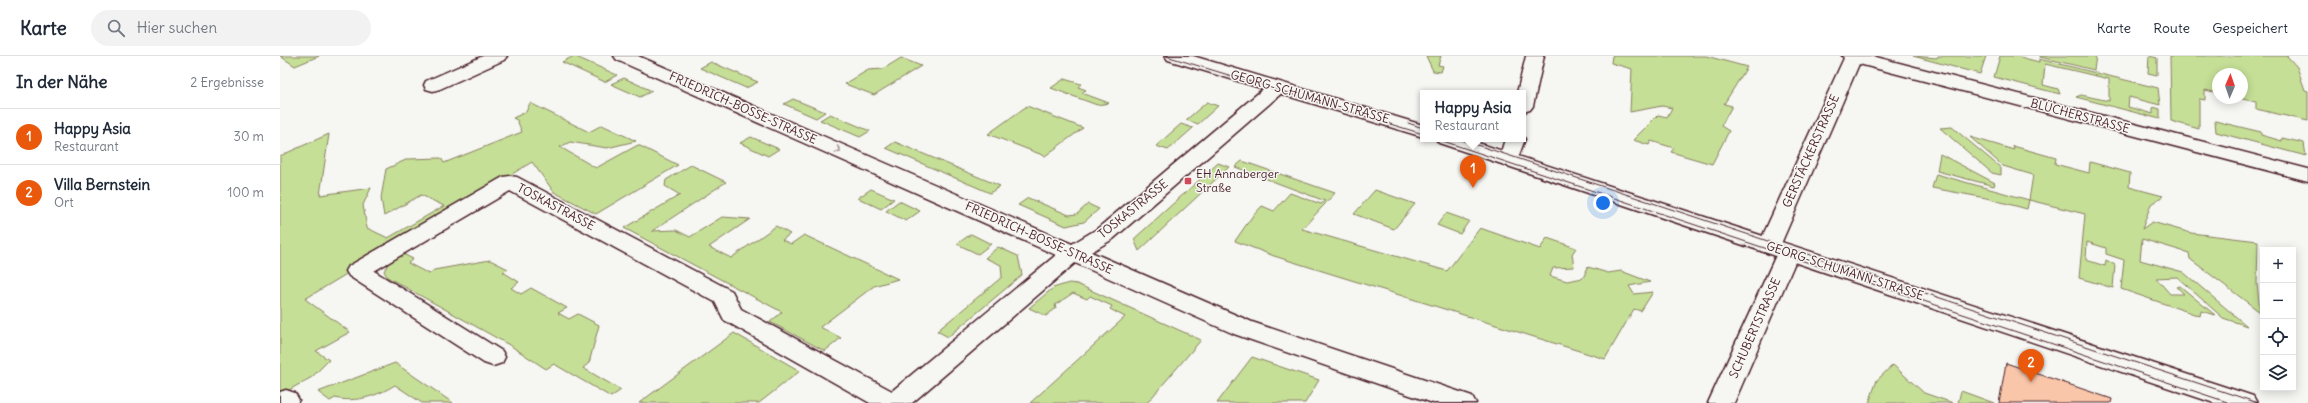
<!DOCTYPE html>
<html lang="de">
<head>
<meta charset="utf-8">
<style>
  :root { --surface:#fff; --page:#f2f2f3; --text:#1f2937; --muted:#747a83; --line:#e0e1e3; --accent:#ea580c }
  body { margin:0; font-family:Delius,sans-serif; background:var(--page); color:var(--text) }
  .controls { position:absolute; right:12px; bottom:12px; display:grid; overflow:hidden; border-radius:0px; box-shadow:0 2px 10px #0003 }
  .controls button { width:36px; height:36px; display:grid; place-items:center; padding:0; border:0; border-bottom:1px solid var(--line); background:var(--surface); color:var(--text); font:20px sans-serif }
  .compass { position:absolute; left:1932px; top:12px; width:36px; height:36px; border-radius:50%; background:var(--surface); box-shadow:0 2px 10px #0003; rotate:2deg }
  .you { position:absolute; left:1323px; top:147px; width:14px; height:14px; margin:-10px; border:3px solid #fff; border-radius:50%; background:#1a73e8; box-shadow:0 0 0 6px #1a73e833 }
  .badge { display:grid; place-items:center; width:26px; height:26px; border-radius:50%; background:var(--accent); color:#fff; font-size:13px; font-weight:700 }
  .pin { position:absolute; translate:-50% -33px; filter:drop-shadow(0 1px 2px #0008) }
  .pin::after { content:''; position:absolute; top:21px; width:14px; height:12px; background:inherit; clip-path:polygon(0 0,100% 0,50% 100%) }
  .popup { position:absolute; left:1140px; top:34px; width:106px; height:52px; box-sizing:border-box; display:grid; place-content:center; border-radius:0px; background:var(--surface); filter:drop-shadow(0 1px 3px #0005); font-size:13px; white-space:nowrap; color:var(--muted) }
  .popup b { font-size:15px; color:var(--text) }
  .popup::after { content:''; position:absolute; left:50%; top:100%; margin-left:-8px; border:8px solid transparent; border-top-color:var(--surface) }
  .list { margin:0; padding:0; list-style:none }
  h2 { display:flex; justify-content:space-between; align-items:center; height:52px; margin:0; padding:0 16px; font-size:17px }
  h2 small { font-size:13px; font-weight:400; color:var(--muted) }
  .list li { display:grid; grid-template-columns:26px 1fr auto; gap:12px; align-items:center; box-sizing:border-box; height:56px; padding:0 16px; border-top:1px solid var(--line) }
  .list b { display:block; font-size:15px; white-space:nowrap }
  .list p { margin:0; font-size:13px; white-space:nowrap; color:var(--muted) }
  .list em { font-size:13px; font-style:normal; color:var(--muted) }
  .icon { flex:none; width:22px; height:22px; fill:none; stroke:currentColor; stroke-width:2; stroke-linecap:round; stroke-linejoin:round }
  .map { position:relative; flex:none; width:2028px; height:347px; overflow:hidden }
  header { display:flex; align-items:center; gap:24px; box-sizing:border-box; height:56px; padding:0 20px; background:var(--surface); border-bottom:1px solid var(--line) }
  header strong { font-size:19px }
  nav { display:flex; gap:22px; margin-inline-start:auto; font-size:14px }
  .search { width:280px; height:36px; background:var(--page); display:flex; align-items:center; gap:10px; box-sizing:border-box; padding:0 14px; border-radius:22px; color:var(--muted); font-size:15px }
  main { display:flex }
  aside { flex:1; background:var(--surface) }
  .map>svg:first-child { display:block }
</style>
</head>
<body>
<header>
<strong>Karte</strong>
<div class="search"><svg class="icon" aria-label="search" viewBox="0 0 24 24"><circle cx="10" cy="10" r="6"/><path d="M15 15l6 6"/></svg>Hier suchen</div>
<nav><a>Karte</a><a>Route</a><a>Gespeichert</a></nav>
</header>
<main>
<aside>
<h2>In der Nähe<small>2 Ergebnisse</small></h2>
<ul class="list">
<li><span class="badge">1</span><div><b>Happy Asia</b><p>Restaurant</p></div><em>30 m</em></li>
<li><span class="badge">2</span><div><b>Villa Bernstein</b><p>Ort</p></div><em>100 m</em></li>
</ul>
</aside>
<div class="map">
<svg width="2028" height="347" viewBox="0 0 2028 347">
  <rect width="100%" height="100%" fill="#f6f6f2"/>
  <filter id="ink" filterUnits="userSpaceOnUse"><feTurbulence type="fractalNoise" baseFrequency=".025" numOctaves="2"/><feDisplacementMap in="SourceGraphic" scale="8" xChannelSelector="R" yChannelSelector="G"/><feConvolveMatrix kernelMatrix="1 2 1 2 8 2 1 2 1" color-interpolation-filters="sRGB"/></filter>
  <g filter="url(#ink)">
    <path fill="#c5df96" stroke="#887f60" d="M0,0h39l-24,10z
      M294,0l43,19 -12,7 -43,-20z
      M1146,0h15l-3,9 5,1 -2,6 -8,-1z
      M1332,0h94l41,11 -23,37 8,2 -11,20 8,5 -17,33 -41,-12 3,-4 -23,-7 -2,4 -16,-5 25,-25 9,2 5,-9 -10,-2 -32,6 2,-43 -21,-6z
      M1633,0l24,2 1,-2h48l-6,18z
      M1720,0h16l23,6v-3l119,29 2,17 -31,-8 -1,10 25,7v-7l7,2v10l-84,-22 5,-2 28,6v-22l-64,-15 -2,21 15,4 2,5 -66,-17z
      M1816,0l-2,14 -54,-13v-1z
      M1869,0l8,2v17l-9,-2z
      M1890,0h117l10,11 8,23 3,1v30l-52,-12v-7l-18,-4h4v-24h-24v19l-13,-3v10l-6,-1v30l-28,-8z
      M621,2l20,8 -47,29 -29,-11 23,-14 15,-1z
      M431,6l47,20 -12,6 -46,-20z
      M344,22l28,13 -12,6 -29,-13z
      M784,23l17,5 -3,3 8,3 -4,3 27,10 -12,2 -46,-17z
      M513,43l32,13 -9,6 -32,-14z
      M927,46l11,4 -20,18 -12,-4z
      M250,47l59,29 13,-7 34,16 -29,7 -37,-6 -10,5 36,21 42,-23 40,20 -82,49 -42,-22 -22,-30 -227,137 45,33 -34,19 13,9 -17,17 -32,18v-239l49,-22 -9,61 51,-7 -8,17 4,23 21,10 56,-32 -23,-11 -37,21 -3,-18 5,-29 22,-10 33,-1 3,5 78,-31 -5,-12 -4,-2 13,-6z
      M747,50l56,22 -38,28 -57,-22z
      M550,58l40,17 -10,6 -40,-17z
      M1935,65l46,11v3l21,6v-3l22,5 2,13 -90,-24z
      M901,68l12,4 -25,22 -12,-4z
      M1672,71l49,41v7l-9,-2 -52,-45z
      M471,81l28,12 -11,7 -28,-13z
      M1690,81l44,13 -1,-4 43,12 -1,6 34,9 1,-11 40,11 -1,14 34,9 -12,8 -9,25 10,-7 39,11 67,8 -1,42 3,29 -70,-53 -1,-6 -47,-14 -2,21 43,12 64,54 -24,-8 -46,-41 -21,1 14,16h14l-7,-7 3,-1 35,29 -14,-4 -1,5 -79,-27 3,-29 -18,-6v-6l-19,-6 -1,18 19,6 1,-6 9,5 -2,23 -34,-10 6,-64 -56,-14 -2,9 -41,-11 -54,-10 4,-14 93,26 4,-25 -30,-9z
      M615,86l105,44 -10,7 -104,-45z
      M1660,98l55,29 -1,3 -57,-15z
      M962,105l93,32 -33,36 145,42 33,-43 60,21 7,-11 29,10 -4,6 2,13 -21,1 -3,8 17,5 16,-3 5,-11 20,6 13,-2 29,11 -21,4 5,8 19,-2 -12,19 -7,-2 -29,50 -331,-103 -39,-15 16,-23 11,-12 12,5 16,-18 31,11 4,-3 -90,-34z
      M938,107l11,4 -90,84 -5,-12z
      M411,109l35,17 -74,49 24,-1 14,7 32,-20 28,2 -41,28 22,11 45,-32 14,8 -8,6 9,4 13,-9 94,44 -24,7 -54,41 21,11 -16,13 -55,-29 12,-10 -158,-84 56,-33 -15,-9 1,-6z
      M591,133l23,10 -13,10 -23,-11z
      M1095,134l40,14 -21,25 -40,-15z
      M748,142l41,17 8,-1 11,-10 11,5 -15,13 -18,4 -48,-21z
      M619,145l21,10 -14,10 -20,-10z
      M1166,157l23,8 -9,13 -23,-9z
      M691,178l20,10 -13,10 -21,-10z
      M718,191l20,9 4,19 -74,62 -11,-6 65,-54 -1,-12 -16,-7z
      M121,197l12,6 -5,4 21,11 5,-4 56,-10 18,9 -5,3 16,10 -8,6 10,6 10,-6 36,20 -9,5 11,6 9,-5 21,11 -10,38 -6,5 38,22 -10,7 -57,-33 -8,5 -35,-23 -124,-69 -3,-6 5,-9z
      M789,227l8,1 124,56 -54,63h-117l95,-86 -15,-8 2,-3 -22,-10 -3,3 -14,-6 -18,12 1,3 -10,8 -17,-8 24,-20z
      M454,277l66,38 -41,32h-120z
      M972,301l67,23 -14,23h-88z
      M115,307l58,40h-31l-27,-18c-18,11 -39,18 -60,13l-5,3 -12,-9z
      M1613,309l31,28 29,10h-84l8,-23z
      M1681,335l33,12h-36z"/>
    <path fill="#f9c6a9" stroke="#4a1f2b" d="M1726,307l106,36 -1,4h-112z"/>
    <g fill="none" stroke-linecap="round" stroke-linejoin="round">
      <g stroke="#4a1f2b" stroke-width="3">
        <path id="street" d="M203,0h24l-3,4 -64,29 -7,2 -7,-2 -2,-4 2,-4z
          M334,0h24l434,188 25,-15 172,-145 7,-2 7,2 2,4 -2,4 -170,147 -22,13 161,70 220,74 4,7h-43l-199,-69 -159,-71 -163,140h-42l-146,-83 -9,-18 -205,-111 -136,80 128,80 3,6 -3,6 -9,3 -9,-3 -135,-87 -3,-5 3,-5 154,-89 7,-1 7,1 215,114 9,18 151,82 164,-136 -439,-195z
          M1246,0h18l-11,50 -3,4 -7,2v-19h-6z
          M1562,0h30l436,113v12l-449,-117 -79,182 -3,5 -8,2 -8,-2 -3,-5 86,-188z
          M1243,80l2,3 -9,24 -7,2 -7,-2 -3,-4 6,-20h18z
          M1508,190l8,2 3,5 -65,150h-26l69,-150 3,-5z
          M6,334l9,3 4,7 -2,3h-17v-11z"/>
      </g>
      <g stroke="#4a1f2b" stroke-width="3">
        <path id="secondary" d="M885,0h28l230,69v12l-255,-77z
          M1156,83h30l787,257 4,7h-43l-775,-260z"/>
      </g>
      <use href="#street" fill="#f6f6f2" fill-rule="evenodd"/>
      <use href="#secondary" fill="#f6f6f2" fill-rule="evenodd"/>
      <path stroke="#4a1f2b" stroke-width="1" d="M886,0l257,78
        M1128,67l15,5
        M1157,83l793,264
        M1179,83l799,264"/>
    </g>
    <defs><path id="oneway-chevron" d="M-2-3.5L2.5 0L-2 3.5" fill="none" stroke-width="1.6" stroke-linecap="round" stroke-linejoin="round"/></defs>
    <use stroke="#a99598" href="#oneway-chevron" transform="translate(558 94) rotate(23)"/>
  </g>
  <rect fill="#d1495b" stroke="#f6f6f2" stroke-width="1.5" x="904" y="121" width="8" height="8" rx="2"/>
  <g text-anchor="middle" stroke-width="3" stroke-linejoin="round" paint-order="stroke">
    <g font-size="12" fill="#4a1f2b" stroke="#f6f6f2">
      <text transform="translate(1030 41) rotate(16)" y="4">GEORG-SCHUMANN-STRASSE</text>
      <text transform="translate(463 52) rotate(24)" y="4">FRIEDRICH-BOSSE-STRASSE</text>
      <text transform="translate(1800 60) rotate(15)" y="4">BLÜCHERSTRASSE</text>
      <text transform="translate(1531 95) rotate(-66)" y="4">GERSTÄCKERSTRASSE</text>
      <text transform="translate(276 151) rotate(28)" y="4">TOSKASTRASSE</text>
      <text transform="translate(853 153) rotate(-39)" y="4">TOSKASTRASSE</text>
      <text transform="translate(759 182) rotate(24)" y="4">FRIEDRICH-BOSSE-STRASSE</text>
      <text transform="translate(1565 215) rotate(18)" y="4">GEORG-SCHUMANN-STRASSE</text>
      <text transform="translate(1475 272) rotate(-66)" y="4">SCHUBERTSTRASSE</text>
    </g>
    <g font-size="12" fill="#4a1f2b" stroke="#f6f6f2" text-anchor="start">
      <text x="916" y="122">EH Annaberger<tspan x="916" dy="14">Straße</tspan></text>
    </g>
  </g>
</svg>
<div class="controls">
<button>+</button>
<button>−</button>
<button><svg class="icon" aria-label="locate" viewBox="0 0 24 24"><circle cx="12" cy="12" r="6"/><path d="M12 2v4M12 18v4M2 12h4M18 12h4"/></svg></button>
<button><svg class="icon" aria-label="layers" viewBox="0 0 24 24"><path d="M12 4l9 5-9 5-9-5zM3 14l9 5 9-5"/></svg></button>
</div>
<svg class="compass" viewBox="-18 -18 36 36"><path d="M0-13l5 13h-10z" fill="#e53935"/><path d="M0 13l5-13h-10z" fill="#747a83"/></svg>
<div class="you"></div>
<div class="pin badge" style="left:1193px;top:132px">1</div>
<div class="popup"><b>Happy Asia</b>Restaurant</div>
<div class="pin badge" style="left:1751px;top:326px">2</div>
</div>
</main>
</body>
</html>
